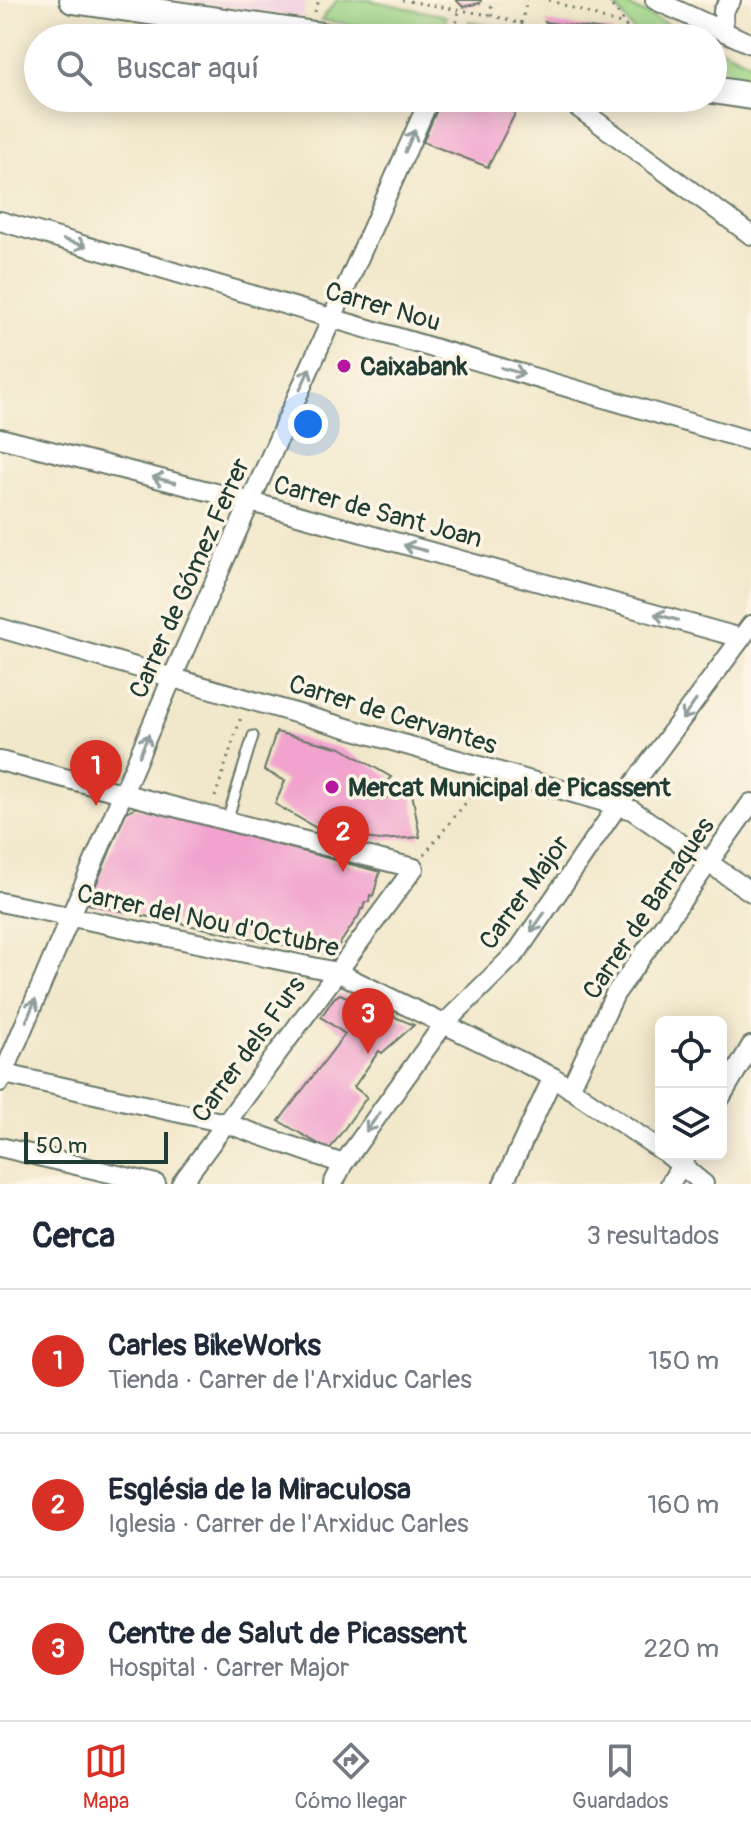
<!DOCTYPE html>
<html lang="es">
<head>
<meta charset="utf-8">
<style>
  :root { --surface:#fff; --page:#f6f6f7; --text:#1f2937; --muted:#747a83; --line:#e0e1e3; --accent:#d93025 }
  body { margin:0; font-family:Pangolin,sans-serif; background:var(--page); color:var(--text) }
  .controls { position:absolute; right:24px; bottom:24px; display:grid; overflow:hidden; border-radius:12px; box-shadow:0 4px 20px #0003 }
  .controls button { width:72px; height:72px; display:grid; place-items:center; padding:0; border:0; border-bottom:2px solid var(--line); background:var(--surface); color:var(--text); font:40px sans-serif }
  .scale { position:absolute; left:24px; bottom:20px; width:144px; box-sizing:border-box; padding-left:8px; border:4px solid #1f3d34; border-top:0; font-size:22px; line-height:28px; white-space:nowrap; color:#1f3d34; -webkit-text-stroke:6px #fcf5e5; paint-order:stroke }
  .you { position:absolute; left:308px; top:424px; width:28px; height:28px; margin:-20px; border:6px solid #fff; border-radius:50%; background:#1a73e8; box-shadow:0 0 0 12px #1a73e833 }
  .badge { display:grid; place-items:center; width:52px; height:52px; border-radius:50%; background:var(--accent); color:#fff; font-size:26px; font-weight:700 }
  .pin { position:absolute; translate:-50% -66px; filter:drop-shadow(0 2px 4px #0008) }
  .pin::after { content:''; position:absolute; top:42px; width:28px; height:24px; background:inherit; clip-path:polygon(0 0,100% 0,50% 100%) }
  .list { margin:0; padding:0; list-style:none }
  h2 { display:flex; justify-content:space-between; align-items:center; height:104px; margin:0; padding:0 32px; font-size:34px }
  h2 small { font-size:26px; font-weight:400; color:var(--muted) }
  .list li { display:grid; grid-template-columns:52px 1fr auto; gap:24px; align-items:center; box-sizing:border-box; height:144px; padding:0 32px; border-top:2px solid var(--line) }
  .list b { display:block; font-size:30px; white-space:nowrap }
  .list p { margin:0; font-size:26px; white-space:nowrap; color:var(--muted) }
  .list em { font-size:26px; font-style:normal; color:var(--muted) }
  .icon { flex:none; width:44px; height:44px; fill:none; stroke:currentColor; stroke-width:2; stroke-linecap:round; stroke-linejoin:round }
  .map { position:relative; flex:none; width:751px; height:1184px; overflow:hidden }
  .search { position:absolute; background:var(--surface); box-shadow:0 4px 20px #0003; left:24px; right:24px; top:24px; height:88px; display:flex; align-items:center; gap:20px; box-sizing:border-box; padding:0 28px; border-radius:44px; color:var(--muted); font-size:30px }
  .sheet { height:536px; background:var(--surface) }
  nav { display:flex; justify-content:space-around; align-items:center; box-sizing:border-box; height:112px; border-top:2px solid var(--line); background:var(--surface); font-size:22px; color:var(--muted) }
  nav a { display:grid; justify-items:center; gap:4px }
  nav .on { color:var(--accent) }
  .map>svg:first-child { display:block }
</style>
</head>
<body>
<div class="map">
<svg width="751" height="1184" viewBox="0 0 751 1184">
  <rect width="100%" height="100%" fill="#fcf5e5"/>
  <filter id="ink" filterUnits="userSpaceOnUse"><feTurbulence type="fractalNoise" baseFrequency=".0125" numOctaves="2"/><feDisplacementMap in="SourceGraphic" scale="16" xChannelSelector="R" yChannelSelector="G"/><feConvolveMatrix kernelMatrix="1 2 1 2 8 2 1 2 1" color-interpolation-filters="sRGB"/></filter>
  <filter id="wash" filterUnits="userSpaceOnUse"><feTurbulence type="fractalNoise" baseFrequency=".006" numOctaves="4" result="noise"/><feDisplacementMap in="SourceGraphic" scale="32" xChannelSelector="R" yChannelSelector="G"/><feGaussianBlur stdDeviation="1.8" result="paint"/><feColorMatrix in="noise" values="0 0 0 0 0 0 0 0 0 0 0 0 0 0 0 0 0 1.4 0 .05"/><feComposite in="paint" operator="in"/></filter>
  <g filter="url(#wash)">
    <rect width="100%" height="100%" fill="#f1e7ca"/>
    <path fill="#f1d0e2" d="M178,0h129l-5,17z"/>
    <path fill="#9ed486" stroke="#5e885d" stroke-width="2" d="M337,0h32l77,16 -4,22 -121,-18z
      M611,0h5l81,38h-58z
      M469,21l42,9 19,8h-65z
      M713,45l38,18v18l-38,-5z"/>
    <g id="blocks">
      <path fill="#f1a3ce" d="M456,0h25l-1,3 -17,4z
        M545,22l66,9 7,7h-60z
        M442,98h81l-35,69 -65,-25z
        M276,732l65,16 50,29 -20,23 41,-7 8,44 -40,3 -55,-7 -50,-29 10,-23 -21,-11z
        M137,807l243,65 -7,24 -3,-1 -1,7h-4l-2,7h-2l-2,6 -22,33 -16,5 -233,-49 38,-92z
        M340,994l74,31 -32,28 -3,-2 -25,36 13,10 -38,53 -50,-29 66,-87 -24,-17 13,-19z"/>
    </g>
  </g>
  <g filter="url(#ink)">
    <use href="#blocks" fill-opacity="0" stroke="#687868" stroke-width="2"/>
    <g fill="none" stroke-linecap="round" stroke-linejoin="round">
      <g stroke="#687868" stroke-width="13">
        <path id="lane" d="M227,821l26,-85"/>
      </g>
      <g stroke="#687868" stroke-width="22">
        <path id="street" d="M655,0l96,44
          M724,31l-1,-20 8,-11
          M565,98l186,137
          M0,221l751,220
          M0,438l251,64 490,136
          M0,628l632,182 119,82
          M0,761l281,74 133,33 -233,316
          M0,902l337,70 216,105 108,73
          M0,1073l225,50 118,41
          M0,1082l172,-404 258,-580
          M570,1089l45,-95 136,-191
          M721,1097l30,-51
          M0,1147l156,37
          M667,1154l37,30
          M333,1184l10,-20 100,-139 74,-73 101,-147 133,-180
          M503,1184l50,-107
          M670,1184l17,-29"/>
      </g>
      <g stroke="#687868" stroke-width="30">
        <path id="secondary" d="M73,0l262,38
          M713,90l38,6"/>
      </g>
      <path stroke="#687868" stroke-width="3" stroke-dasharray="2 6" stroke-linecap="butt" d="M402,0l87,15 4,-15
        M549,0l77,26
        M607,0l14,17 11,21
        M315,12l4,-12
        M491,15l30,9 6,-24
        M521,24l12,6 7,8
        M453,38l6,-27
        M215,797l26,-80
        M424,855l55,-69"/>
      <use href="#lane" stroke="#fff" stroke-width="9"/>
      <use href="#street" stroke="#fff" stroke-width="18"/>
      <use href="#secondary" stroke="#fff" stroke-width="26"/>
    </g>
    <defs><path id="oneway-shaft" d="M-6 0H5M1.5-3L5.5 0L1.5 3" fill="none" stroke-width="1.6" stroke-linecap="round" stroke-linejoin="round" transform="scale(2)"/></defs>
    <g stroke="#8f9e9a">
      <use href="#oneway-shaft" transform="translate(410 141) rotate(-66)"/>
      <use href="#oneway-shaft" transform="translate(75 243) rotate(16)"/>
      <use href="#oneway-shaft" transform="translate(513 371) rotate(16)"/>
      <use href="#oneway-shaft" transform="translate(305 379) rotate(-66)"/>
      <use href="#oneway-shaft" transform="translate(164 480) rotate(-166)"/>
      <use href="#oneway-shaft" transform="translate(415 548) rotate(-165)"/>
      <use href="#oneway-shaft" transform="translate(666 617) rotate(-165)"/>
      <use href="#oneway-shaft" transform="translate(689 710) rotate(126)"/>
      <use href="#oneway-shaft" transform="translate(144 745) rotate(-67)"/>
      <use href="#oneway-shaft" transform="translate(538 922) rotate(125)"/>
      <use href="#oneway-shaft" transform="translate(31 1010) rotate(-67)"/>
      <use href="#oneway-shaft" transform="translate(373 1122) rotate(126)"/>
    </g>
  </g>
  <g fill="#b5179e" stroke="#fcf5e5" stroke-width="3">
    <circle cx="344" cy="366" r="8"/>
    <circle cx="332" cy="787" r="8"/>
  </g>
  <g text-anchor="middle" stroke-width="7" stroke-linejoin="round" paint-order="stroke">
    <g font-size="26" fill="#1f3d34" stroke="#fcf5e5">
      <text transform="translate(383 306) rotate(16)" y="9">Carrer Nou</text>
      <text transform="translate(378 511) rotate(15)" y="9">Carrer de Sant Joan</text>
      <text transform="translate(189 578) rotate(-66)" y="9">Carrer de Gómez Ferrer</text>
      <text transform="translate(393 714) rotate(17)" y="9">Carrer de Cervantes</text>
      <text transform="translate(524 892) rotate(-54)" y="9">Carrer Major</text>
      <text transform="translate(648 908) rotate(-56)" y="9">Carrer de Barraques</text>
      <text transform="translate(208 920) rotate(12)" y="9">Carrer del Nou d'Octubre</text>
      <text transform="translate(248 1049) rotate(-54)" y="9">Carrer dels Furs</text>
    </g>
    <g font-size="26" font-weight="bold" fill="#1f3d34" stroke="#fcf5e5" text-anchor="start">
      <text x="360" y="375">Caixabank</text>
      <text x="348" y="796">Mercat Municipal de Picassent</text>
    </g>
  </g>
</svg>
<div class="controls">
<button><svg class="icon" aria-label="locate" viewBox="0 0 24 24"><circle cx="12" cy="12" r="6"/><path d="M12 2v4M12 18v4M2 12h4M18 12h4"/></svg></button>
<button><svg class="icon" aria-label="layers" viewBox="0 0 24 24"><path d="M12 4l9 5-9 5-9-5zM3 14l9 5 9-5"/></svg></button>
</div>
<div class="scale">50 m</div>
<div class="you"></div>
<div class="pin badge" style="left:96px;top:806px">1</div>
<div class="pin badge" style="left:343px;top:872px">2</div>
<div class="pin badge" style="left:368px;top:1054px">3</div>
<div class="search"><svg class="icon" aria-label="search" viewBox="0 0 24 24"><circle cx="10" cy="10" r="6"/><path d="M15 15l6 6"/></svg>Buscar aquí</div>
</div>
<section class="sheet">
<h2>Cerca<small>3 resultados</small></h2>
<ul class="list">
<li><span class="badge">1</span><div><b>Carles BikeWorks</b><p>Tienda · Carrer de l'Arxiduc Carles</p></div><em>150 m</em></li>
<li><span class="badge">2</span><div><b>Església de la Miraculosa</b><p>Iglesia · Carrer de l'Arxiduc Carles</p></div><em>160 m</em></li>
<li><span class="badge">3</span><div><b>Centre de Salut de Picassent</b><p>Hospital · Carrer Major</p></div><em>220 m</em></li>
</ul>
</section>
<nav>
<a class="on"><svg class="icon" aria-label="map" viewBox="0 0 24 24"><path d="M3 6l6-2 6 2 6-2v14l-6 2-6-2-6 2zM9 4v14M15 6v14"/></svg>Mapa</a>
<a><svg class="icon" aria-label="directions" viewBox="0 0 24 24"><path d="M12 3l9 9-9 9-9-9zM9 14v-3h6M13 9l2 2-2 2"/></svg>Cómo llegar</a>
<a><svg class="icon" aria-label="saved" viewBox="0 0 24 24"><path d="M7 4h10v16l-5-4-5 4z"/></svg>Guardados</a>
</nav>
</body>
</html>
